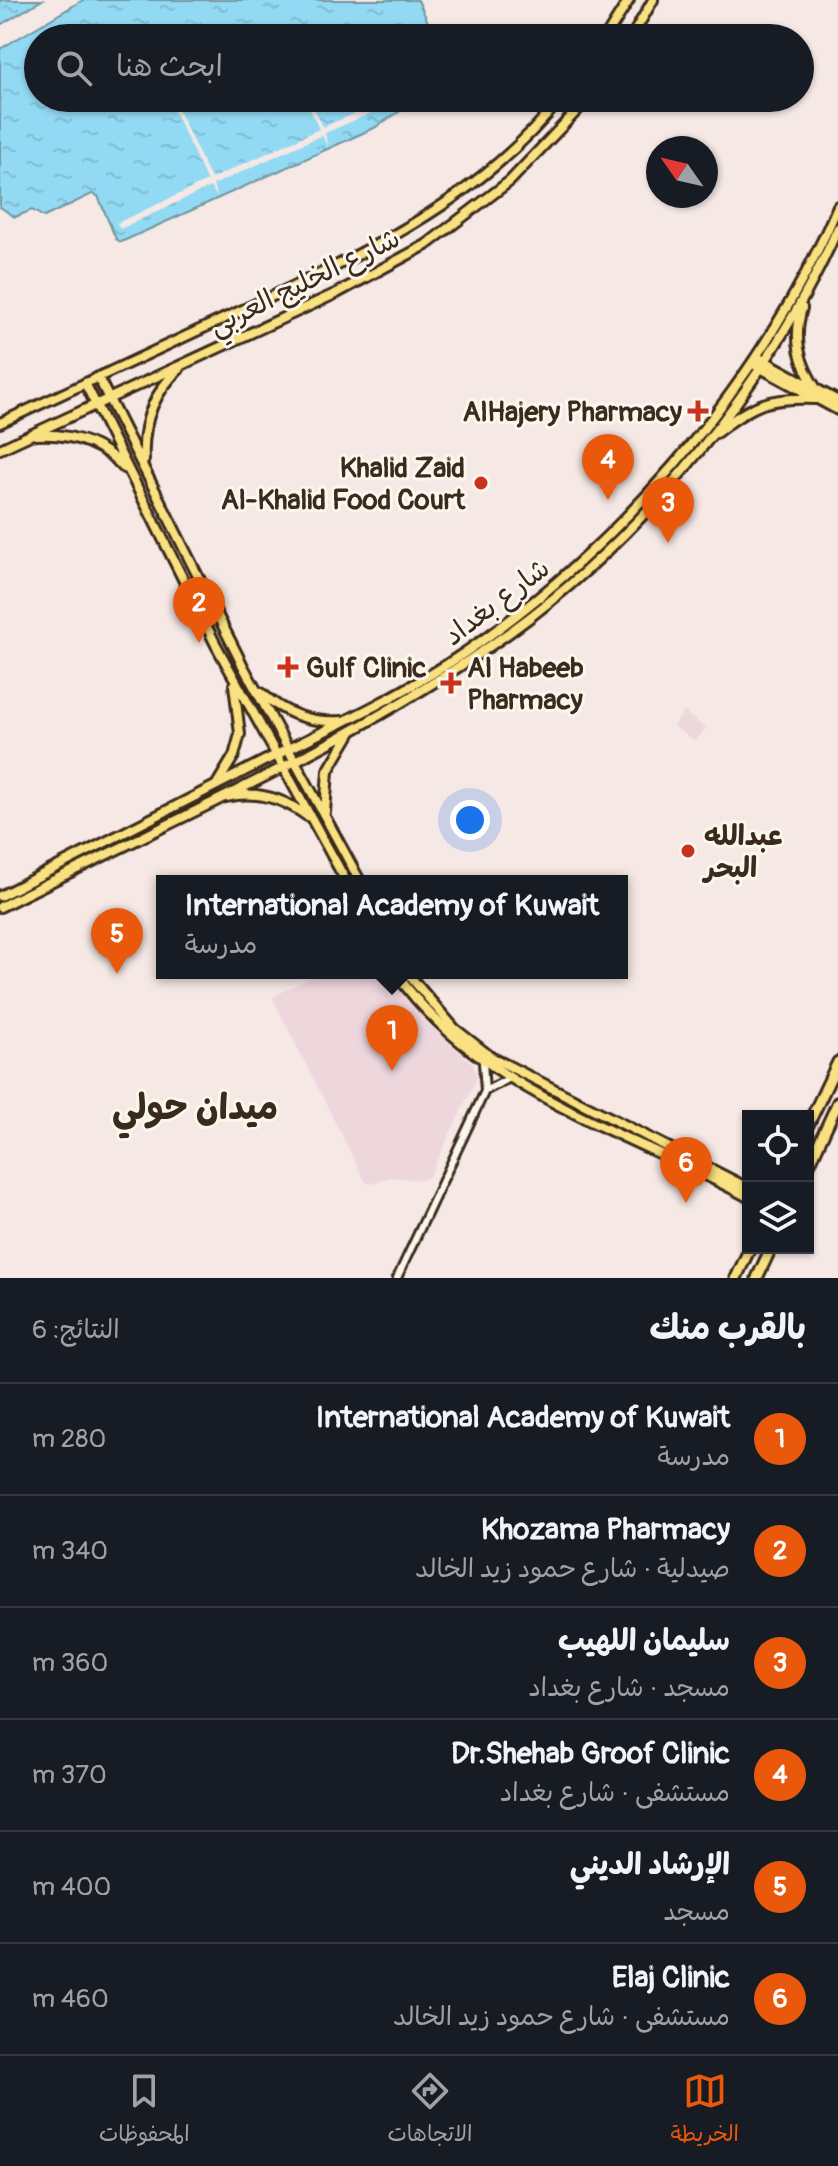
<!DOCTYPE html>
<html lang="ar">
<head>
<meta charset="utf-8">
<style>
  :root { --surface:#171b24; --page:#20242c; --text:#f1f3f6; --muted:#9ea1a6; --line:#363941; --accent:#ea580c }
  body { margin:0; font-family:Pangolin,"Playpen Sans Arabic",sans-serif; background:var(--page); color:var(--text); direction:rtl }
  .controls { position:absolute; right:24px; bottom:24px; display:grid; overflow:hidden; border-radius:0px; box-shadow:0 2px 6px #0004 }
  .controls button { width:72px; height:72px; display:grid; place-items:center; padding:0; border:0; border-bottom:2px solid var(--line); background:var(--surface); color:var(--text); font:40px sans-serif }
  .compass { position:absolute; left:646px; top:136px; width:72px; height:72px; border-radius:50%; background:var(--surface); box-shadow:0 2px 6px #0004; rotate:304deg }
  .you { position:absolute; left:470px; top:820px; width:28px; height:28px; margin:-20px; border:6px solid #fff; border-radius:50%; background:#1a73e8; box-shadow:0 0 0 12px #1a73e833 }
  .badge { display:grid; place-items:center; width:52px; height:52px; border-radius:50%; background:var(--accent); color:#fff; font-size:26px; font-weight:700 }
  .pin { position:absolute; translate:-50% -66px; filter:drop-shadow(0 2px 4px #0008) }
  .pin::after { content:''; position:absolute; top:42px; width:28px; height:24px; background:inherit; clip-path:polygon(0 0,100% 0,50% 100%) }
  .popup { position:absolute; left:156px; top:875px; width:472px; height:104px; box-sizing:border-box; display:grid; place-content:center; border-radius:0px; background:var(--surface); filter:drop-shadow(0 2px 6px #0005); font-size:26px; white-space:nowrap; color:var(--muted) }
  .popup b { font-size:30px; color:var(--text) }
  .popup::after { content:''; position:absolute; left:50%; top:100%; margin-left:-16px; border:16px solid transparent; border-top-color:var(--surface) }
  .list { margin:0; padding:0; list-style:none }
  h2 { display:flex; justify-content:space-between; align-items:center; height:104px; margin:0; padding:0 32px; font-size:34px }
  h2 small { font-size:26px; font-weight:400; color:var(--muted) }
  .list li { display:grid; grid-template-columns:52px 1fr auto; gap:24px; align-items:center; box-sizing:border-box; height:112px; padding:0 32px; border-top:2px solid var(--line) }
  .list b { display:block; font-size:30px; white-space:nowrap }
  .list p { margin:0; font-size:26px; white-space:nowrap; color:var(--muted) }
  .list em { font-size:26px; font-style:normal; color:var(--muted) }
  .icon { flex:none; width:44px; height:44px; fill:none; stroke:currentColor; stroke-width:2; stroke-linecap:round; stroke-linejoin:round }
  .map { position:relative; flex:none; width:838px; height:1278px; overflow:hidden; direction:ltr }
  .search { position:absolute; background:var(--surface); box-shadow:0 2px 6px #0004; left:24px; right:24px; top:24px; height:88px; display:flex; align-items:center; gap:20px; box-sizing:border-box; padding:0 28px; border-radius:44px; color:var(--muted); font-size:30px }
  .sheet { height:776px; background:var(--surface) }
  nav { display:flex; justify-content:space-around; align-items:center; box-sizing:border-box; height:112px; border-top:2px solid var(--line); background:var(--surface); font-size:22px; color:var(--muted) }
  nav a { display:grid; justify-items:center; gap:4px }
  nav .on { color:var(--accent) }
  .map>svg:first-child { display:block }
</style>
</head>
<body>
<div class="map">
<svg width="838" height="1278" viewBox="0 0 838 1278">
  <defs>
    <pattern id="water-ripples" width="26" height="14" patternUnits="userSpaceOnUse" patternTransform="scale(2)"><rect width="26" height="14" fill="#92daf4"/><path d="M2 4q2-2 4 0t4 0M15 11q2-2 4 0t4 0" fill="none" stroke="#7fbbd1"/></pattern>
  </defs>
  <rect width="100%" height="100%" fill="#f5e8e5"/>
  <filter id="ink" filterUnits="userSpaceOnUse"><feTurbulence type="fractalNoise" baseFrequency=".0125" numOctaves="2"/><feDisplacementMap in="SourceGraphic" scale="16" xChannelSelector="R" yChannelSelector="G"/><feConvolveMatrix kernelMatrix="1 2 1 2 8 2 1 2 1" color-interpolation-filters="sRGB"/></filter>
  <g filter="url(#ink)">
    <path fill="#eed6dd" d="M684,712l22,16 -11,13 -22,-15z
      M320,973h68l39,50 46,41 4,14 -48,99 -6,3 -32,-3 -20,7 -6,-3 -93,-184z"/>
    <path fill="url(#water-ripples)" stroke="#6f949e" stroke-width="2" d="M0,0h42l-42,25z
      M83,0h335l17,38h-397v60h374l2,4 -40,26 -253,114 -5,-3 -18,-43 -6,-2 -48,23 -12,-7 -17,7 -15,-10v-158z"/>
    <path fill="#f5e8e5" d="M168,98h4l39,81 108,-50 -14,-31h4l14,29 69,-29h14l-81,35 3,14 -6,-12 -109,50 5,13 -8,-11 -90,42 -3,-6 90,-42z"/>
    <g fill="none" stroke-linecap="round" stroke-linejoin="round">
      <g stroke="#3b2a1e" stroke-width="12">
        <path id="minor" d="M485,1091l25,-13
          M397,1278l88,-187 -2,-29"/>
      </g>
      <g stroke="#3b2a1e" stroke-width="14">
        <path id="major" d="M605,38l24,-38
          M631,38l22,-38
          M802,308c-9,31 -3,55 15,82
          M759,358l79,43
          M755,365l83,45
          M98,377l145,289 117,215
          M85,383l131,262 130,236
          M0,423c75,-35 150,-70 225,-105 122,-56 251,-112 336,-220
          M716,433c39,-30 52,-36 101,-34
          M36,435c33,-2 65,7 88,33
          M0,449l337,-156 89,-48 84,-64 79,-83
          M144,460c-2,-36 8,-66 35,-91
          M260,692c24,22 50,31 82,29
          M217,784l17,-28 6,-22 -6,-49
          M226,797c30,-7 57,1 81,19
          M325,812l3,-41 23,-39
          M0,896c88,-45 176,-90 264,-135 62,-31 124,-59 182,-96 166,-107 314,-277 392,-459
          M0,907c170,-86 355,-164 510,-275 135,-97 261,-252 328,-404
          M396,973c82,118 231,158 352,224
          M407,973l48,56 36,28 257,131"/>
      </g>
      <g stroke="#3b2a1e" stroke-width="15">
        <path id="highway" d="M808,1125l30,-63
          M808,1167l30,-65
          M736,1278l14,-30
          M757,1278l14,-30"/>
      </g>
      <use href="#minor" stroke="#fbf7ec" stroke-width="6"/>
      <use href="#major" stroke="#f9e181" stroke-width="8"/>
      <use href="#highway" stroke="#f9e181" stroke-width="9"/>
    </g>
  </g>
  <g fill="#c8321e" stroke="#fbf7ec" stroke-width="3">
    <path d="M694 399h8v8h8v8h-8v8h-8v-8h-8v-8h8z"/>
    <circle cx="481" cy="483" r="8"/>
    <path d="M284 655h8v8h8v8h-8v8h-8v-8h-8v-8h8z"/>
    <path d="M447 671h8v8h8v8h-8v8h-8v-8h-8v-8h8z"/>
    <circle cx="688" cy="851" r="8"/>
  </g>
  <g text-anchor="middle" stroke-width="6" stroke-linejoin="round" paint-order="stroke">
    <g font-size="28" fill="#3b2a1e" stroke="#fbf7ec">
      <text transform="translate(304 281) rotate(-26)" y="10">شارع الخليج العربي</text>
      <text transform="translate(496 601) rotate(-37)" y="10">شارع بغداد</text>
    </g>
    <g font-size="28" font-weight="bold" fill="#3b2a1e" stroke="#fbf7ec" text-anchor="start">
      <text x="682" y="421" text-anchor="end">AlHajery Pharmacy</text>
      <text x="465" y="477" text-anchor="end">Khalid Zaid<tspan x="465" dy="32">Al-Khalid Food Court</tspan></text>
      <text x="306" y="677">Gulf Clinic</text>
      <text x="467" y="677">Al Habeeb<tspan x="467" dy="32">Pharmacy</tspan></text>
      <text x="704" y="845">عبدالله<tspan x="704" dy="32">البحر</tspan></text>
    </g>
    <g font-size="36" font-weight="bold" fill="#3b2a1e" stroke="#fbf7ec">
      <text x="195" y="1119">ميدان حولي</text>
    </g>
  </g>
</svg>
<div class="controls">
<button><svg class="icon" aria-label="locate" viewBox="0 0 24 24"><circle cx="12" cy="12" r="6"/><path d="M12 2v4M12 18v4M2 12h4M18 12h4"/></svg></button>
<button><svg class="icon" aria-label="layers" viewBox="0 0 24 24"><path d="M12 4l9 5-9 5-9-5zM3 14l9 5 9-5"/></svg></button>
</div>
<svg class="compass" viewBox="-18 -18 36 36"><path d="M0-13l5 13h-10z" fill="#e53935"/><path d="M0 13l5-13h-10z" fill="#9ea1a6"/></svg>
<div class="you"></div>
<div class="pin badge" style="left:392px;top:1071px">1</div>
<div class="popup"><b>International Academy of Kuwait</b>مدرسة</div>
<div class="pin badge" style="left:199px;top:643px">2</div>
<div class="pin badge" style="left:668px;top:543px">3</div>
<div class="pin badge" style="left:608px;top:500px">4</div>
<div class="pin badge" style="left:117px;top:974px">5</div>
<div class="pin badge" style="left:686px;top:1203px">6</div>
<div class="search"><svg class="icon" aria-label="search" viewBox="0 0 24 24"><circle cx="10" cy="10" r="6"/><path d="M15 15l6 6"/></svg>ابحث هنا</div>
</div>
<section class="sheet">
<h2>بالقرب منك<small>النتائج: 6</small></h2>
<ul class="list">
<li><span class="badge">1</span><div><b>International Academy of Kuwait</b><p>مدرسة</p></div><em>280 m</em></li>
<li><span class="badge">2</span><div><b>Khozama Pharmacy</b><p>صيدلية · شارع حمود زيد الخالد</p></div><em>340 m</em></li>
<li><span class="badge">3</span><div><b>سليمان اللهيب</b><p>مسجد · شارع بغداد</p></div><em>360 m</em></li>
<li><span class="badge">4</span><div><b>Dr.Shehab Groof Clinic</b><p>مستشفى · شارع بغداد</p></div><em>370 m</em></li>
<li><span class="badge">5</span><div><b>الإرشاد الديني</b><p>مسجد</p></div><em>400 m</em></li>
<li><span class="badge">6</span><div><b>Elaj Clinic</b><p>مستشفى · شارع حمود زيد الخالد</p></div><em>460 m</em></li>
</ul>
</section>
<nav>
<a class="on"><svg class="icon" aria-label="map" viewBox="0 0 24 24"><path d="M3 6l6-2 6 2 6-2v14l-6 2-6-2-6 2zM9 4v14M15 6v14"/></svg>الخريطة</a>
<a><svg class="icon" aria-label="directions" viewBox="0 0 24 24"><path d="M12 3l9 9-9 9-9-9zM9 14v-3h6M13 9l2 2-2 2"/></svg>الاتجاهات</a>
<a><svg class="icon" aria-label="saved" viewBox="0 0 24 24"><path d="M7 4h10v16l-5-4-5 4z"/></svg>المحفوظات</a>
</nav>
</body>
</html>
